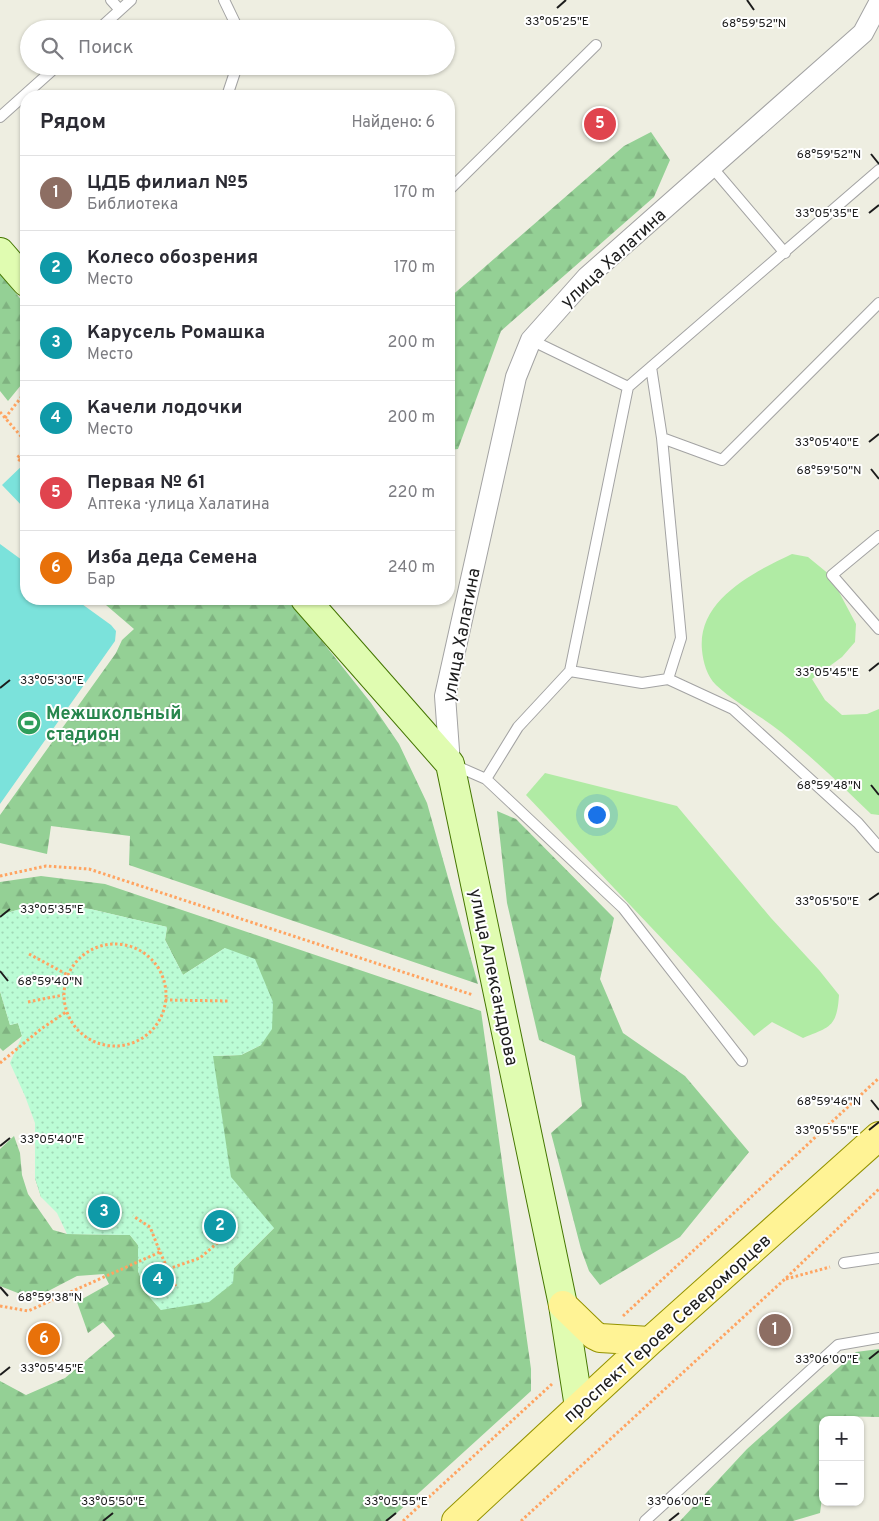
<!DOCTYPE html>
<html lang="ru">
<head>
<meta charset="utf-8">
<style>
  :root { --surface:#fff; --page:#f2f2f3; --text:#2b2b33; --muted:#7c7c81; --line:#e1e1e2; --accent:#db2777 }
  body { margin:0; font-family:Overpass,sans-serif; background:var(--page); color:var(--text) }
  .controls { position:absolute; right:15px; bottom:15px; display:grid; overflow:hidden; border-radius:10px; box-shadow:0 1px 4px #0004 }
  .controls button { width:45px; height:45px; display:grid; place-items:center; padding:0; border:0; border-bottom:1px solid var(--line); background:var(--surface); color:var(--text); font:25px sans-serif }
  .you { position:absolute; left:596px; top:814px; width:18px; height:18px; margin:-12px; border:4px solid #fff; border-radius:50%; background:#1a73e8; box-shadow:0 0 0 8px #1a73e833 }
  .badge { display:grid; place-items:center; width:32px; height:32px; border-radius:50%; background:var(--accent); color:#fff; font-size:16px; font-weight:700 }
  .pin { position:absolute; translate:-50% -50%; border:2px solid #fff; box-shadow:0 1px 5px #0006 }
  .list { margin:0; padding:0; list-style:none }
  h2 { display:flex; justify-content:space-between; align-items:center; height:65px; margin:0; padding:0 20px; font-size:21px }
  h2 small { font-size:16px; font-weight:400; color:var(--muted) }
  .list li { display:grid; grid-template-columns:32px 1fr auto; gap:15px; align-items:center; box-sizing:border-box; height:75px; padding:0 20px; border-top:1px solid var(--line) }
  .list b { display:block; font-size:19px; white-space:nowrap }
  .list p { margin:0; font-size:16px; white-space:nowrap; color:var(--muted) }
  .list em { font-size:16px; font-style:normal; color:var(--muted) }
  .icon { flex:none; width:28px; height:28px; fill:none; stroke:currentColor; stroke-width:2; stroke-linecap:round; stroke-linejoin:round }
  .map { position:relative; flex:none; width:879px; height:1521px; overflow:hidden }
  .search { position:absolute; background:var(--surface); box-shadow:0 1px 4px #0004; left:20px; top:20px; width:435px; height:55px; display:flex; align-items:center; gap:12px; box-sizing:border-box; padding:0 18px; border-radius:28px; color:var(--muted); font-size:19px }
  .panel { position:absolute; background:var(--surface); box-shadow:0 1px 4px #0004; left:20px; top:90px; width:435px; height:515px; border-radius:20px }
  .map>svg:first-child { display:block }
</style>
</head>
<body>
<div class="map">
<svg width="879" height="1521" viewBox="0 0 879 1521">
  <defs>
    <pattern id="forest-firs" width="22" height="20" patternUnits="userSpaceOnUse" patternTransform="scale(1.25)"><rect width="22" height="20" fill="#94d095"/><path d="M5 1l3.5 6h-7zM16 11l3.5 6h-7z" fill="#7fb280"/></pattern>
    <pattern id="park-dots" width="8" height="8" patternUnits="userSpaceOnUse" patternTransform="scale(1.25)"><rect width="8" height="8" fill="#bbfcd5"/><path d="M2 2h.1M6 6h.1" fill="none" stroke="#a0d7b6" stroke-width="1.8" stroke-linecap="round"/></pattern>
  </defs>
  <rect width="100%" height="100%" fill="#eeeee1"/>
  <path fill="#b0eba4" d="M792,554l16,3 22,18 26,49 -1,18 -13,15 -30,22 13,21 17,15 25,-1 12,-5v106l-8,-1c-29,-28 -59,-57 -90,-82 -21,-17 -46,-29 -65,-47 -9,-9 -13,-23 -14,-35 -5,-50 52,-78 90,-96z
    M545,773l132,33 94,112 48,52 20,25c-2,32 -9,32 -36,43l-31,-16 -18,14 -228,-241z"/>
  <path fill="url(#forest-firs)" d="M651,132l19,28 -16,37 -153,134 -43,118 -9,1v-152l175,-152z
    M0,273l26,33v73l-18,22 -8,-10z
    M99,599h187l28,32 57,72 28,41 28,59 51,181 -349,-119 1,-29 -79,-10 -4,28 -47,-11v-28l116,-162 6,-13 12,-11z
    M497,811l19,8 98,99 -14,61 23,54 62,43 64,76 -69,85 -80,48 -11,-14 -8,-22 -30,-116 31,-27 -7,-50 -36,-16 -32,-137z
    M41,876l64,8 376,127 50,358v22l-143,130h-388v-140l26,14 39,-17 50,-42 -12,-14 -15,11 -11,-31 32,-18 -5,-10 -27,2 -44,23 -33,-13v-137l14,-13 6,17 2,22 6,19 25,36 14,4 63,1 8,10v26l9,23 14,16 73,-42 40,-40 -233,-31 -6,-19 1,-36 177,-86 28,-1 20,-10 -36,-97 -42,27 -18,-35 2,-13 -77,-18 -49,-6 -41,12v-33z
    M0,991l10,34 8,-2 4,13 -19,15 -3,-3z
    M879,1349v68l-47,-1 -1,4h-8v70l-3,23 -27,8h-113l67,-72 109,-97z"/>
  <path fill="url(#park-dots)" d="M41,903l49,6 77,18 -2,13 18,35 42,-27 30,11 18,43 -1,27 -11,16 -20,10 -28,1 18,121 43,51 -40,40 -1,15 -24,19 -48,8 -14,-16 -9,-23v-26l-8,-10 -63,-1 -10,-21 -16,-16 -6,-19v-55l-10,-27 -15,-33 12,-27 -4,-13 -8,2 -10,-34v-76z"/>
  <path fill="#7be2db" d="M26,462v48l-24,-25z
    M0,544l26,19v36h49l36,26 5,6 -1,10 -115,163z"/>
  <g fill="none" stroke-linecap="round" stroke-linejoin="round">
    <g stroke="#a3a3a3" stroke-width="12">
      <path id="lane" d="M111,0l9,10
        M224,0l14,29
        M99,29l32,-29
        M227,96l10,-30
        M0,117l57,-51
        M711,166l74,87
        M449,190l147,-145
        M531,340l97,47
        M651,367l11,71 19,200 -13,41
        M662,438l60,22 157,-157
        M879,536l-47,39 47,54
        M570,671l72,12 26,-4 65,30 125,114 21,24
        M454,765l32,14 32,-52 52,-56 58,-284 251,-217
        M486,779l137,129 119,153
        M844,1263l35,-5
        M645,1521l193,-176 41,-7"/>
    </g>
    <g stroke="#a3a3a3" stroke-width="22">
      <path id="street" d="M450,764l-5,-68 71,-319 15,-37 56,-63 276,-244 16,-30"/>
    </g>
    <g stroke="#447600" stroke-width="30">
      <path id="secondary" d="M0,252l26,30
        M305,599l145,165 113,541 16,102"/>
    </g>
    <g stroke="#949300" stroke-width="30">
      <path id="primary" d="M563,1305l31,30 6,3 50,3
        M456,1521l194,-180 229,-205"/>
    </g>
    <path stroke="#ffa461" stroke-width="3" stroke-dasharray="2.5 2.5" stroke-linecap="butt" d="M0,412l26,30
      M5,418l21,-27
      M24,464l-7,-6 9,-9
      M0,876l46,-10 43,3 384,126
      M64 995a51 51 0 1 1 102 0a51 51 0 1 1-102 0Z
      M29,954l39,21
      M165,1000l65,1
      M28,1002l35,-7
      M0,1063l41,-34 25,-17
      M160,1252l16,35
      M168,1269l32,-11 23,-20
      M786,1279l44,-12
      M0,1306l28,5 132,-59 -10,-25 -17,-11
      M623,1316l256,-238
      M403,1521l149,-137
      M521,1521l264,-242 94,-90"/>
    <use href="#lane" stroke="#fff" stroke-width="10"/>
    <use href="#street" stroke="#fff" stroke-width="20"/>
    <use href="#secondary" stroke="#e0fcb1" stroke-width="28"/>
    <use href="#primary" stroke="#fff395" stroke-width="28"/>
  </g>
  <path fill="none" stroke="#1c1c1c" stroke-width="2" d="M747,0l7,10M557,8l9,-8M871,154l8,10M869,213l10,-8M869,442l10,-8M871,469l8,10M869,671l10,-8M0,688l10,-8M871,785l8,10M869,900l10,-7M0,917l10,-8M0,971l8,10M871,1100l8,10M869,1130l10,-8M0,1146l10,-8M0,1287l8,9M869,1359l10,-8M0,1375l10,-8M103,1521l10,-8M386,1521l10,-8M669,1521l10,-8"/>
  <defs>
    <g id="stadium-disc" transform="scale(1.25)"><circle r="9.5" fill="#2e9e5b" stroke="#fff"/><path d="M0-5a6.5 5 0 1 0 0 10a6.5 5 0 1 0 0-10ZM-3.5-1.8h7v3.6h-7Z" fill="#fff"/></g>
  </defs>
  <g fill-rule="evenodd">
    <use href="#stadium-disc" x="29" y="723"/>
  </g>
  <g text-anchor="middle" stroke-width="4" stroke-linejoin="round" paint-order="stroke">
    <g font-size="18" fill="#1c1c1c" stroke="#fff">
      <text transform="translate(613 258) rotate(-43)" y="6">улица Халатина</text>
      <text transform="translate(461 635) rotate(-79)" y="6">улица Халатина</text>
      <text transform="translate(494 977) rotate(78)" y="6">улица Александрова</text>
      <text transform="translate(667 1328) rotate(-42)" y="6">проспект Героев Североморцев</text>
    </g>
    <g font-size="18" font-weight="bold" fill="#27864d" stroke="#fff" text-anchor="start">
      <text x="46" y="719">Межшкольный<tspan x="46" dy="21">стадион</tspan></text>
    </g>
  </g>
  <g font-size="12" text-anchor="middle" fill="#1c1c1c" stroke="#fff" stroke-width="4" stroke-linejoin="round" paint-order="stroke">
    <text x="557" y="25">33°05'25"E</text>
    <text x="754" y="27">68°59'52"N</text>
    <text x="829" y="158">68°59'52"N</text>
    <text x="827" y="217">33°05'35"E</text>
    <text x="827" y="446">33°05'40"E</text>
    <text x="829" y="474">68°59'50"N</text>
    <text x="827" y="676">33°05'45"E</text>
    <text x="52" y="684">33°05'30"E</text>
    <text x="829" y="789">68°59'48"N</text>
    <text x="827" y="905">33°05'50"E</text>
    <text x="52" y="913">33°05'35"E</text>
    <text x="50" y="985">68°59'40"N</text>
    <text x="829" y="1105">68°59'46"N</text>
    <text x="827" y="1134">33°05'55"E</text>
    <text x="52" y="1143">33°05'40"E</text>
    <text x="50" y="1301">68°59'38"N</text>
    <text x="827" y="1363">33°06'00"E</text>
    <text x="52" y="1372">33°05'45"E</text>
    <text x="113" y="1505">33°05'50"E</text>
    <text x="396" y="1505">33°05'55"E</text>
    <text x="679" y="1505">33°06'00"E</text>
  </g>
</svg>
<div class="controls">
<button>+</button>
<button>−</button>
</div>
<div class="you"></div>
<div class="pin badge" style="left:775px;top:1330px;background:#8d6e63">1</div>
<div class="pin badge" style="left:220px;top:1226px;background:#0f9aa8">2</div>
<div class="pin badge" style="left:104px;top:1212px;background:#0f9aa8">3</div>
<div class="pin badge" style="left:158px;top:1280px;background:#0f9aa8">4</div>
<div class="pin badge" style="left:600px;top:124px;background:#e0444e">5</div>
<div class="pin badge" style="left:44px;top:1339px;background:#e8710a">6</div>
<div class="search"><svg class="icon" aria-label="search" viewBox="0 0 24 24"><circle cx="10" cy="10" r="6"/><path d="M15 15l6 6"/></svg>Поиск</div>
<section class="panel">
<h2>Рядом<small>Найдено: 6</small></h2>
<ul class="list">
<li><span class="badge" style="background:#8d6e63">1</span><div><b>ЦДБ филиал №5</b><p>Библиотека</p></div><em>170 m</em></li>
<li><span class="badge" style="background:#0f9aa8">2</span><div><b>Колесо обозрения</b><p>Место</p></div><em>170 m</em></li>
<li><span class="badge" style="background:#0f9aa8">3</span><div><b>Карусель Ромашка</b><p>Место</p></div><em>200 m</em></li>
<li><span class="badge" style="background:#0f9aa8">4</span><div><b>Качели лодочки</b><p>Место</p></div><em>200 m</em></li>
<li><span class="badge" style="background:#e0444e">5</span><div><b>Первая № 61</b><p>Аптека · улица Халатина</p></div><em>220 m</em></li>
<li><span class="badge" style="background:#e8710a">6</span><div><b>Изба деда Семена</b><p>Бар</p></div><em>240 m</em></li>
</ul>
</section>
</div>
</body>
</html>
